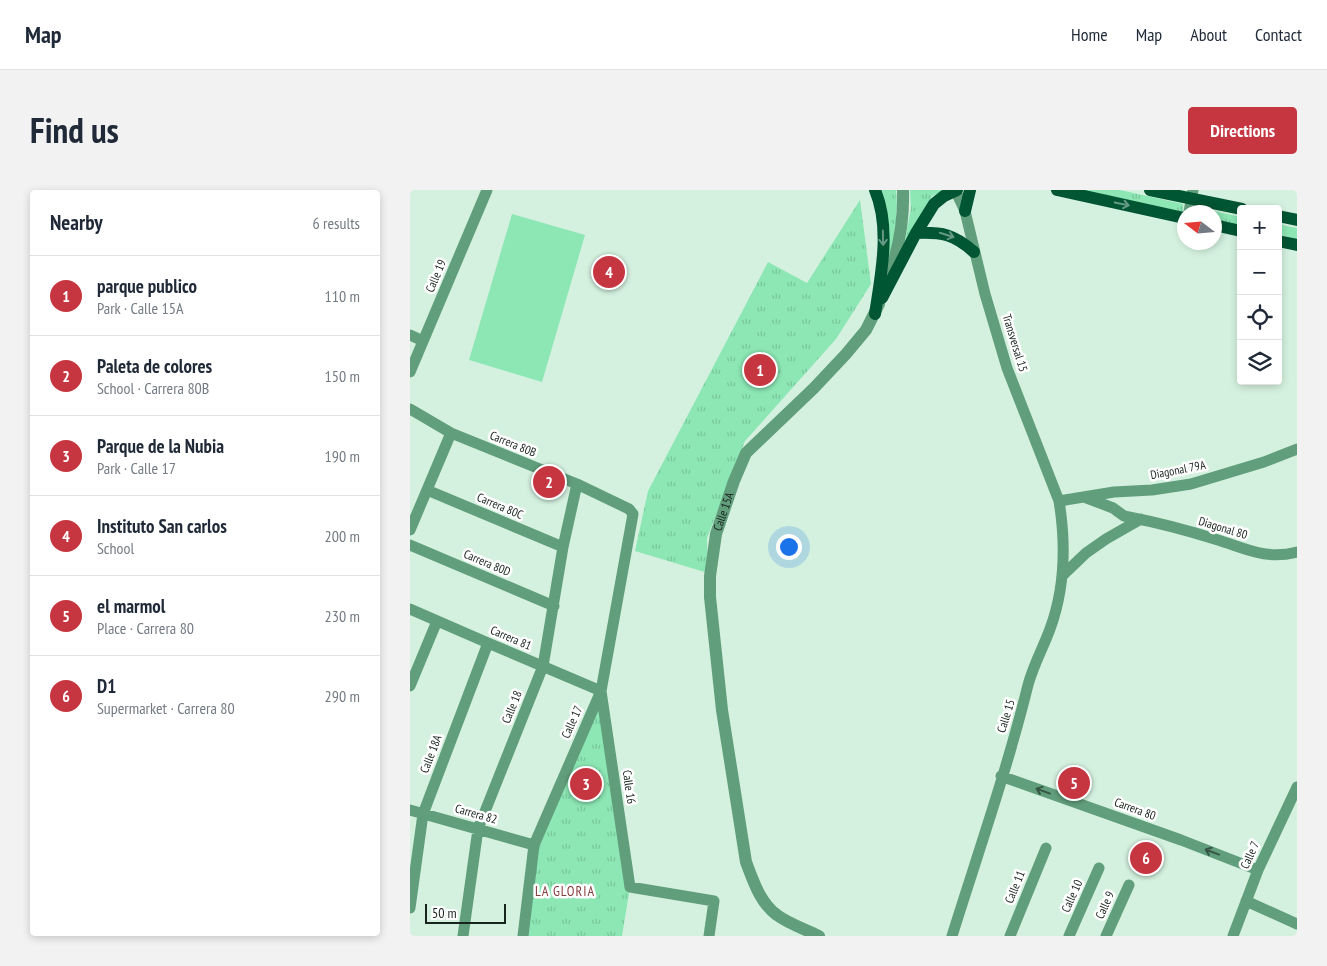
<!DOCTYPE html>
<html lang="en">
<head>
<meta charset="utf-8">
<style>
  :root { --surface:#fff; --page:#f2f2f3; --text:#1f2937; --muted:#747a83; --line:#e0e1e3; --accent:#c63641 }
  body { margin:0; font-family:"PT Sans Narrow",sans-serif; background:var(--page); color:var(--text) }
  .controls { position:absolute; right:15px; top:15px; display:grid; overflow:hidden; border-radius:5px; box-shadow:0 2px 8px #0003 }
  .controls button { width:45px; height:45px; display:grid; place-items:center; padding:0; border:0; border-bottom:1px solid var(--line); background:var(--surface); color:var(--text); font:25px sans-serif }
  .compass { position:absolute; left:767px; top:15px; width:45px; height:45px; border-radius:50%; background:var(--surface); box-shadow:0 2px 8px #0003; rotate:286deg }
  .scale { position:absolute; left:15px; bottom:12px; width:81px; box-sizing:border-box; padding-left:5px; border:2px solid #1a241e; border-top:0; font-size:14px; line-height:18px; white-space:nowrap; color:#1a241e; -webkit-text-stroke:4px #fff; paint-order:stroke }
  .you { position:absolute; left:378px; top:356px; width:18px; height:18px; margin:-12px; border:4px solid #fff; border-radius:50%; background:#1a73e8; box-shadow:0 0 0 8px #1a73e833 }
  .badge { display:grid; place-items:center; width:32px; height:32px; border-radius:50%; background:var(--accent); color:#fff; font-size:16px; font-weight:700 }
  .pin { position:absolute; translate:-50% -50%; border:2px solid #fff; box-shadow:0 1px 5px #0006 }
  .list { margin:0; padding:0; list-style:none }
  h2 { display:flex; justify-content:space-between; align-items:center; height:65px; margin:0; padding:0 20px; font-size:21px }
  h2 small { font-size:16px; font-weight:400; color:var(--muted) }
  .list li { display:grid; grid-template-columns:32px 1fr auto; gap:15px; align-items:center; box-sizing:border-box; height:80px; padding:0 20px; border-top:1px solid var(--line) }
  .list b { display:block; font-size:19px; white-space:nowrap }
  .list p { margin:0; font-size:16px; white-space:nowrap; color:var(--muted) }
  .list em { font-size:16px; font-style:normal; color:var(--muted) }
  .icon { flex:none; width:28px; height:28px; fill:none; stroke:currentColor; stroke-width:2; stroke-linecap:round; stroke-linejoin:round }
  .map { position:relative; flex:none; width:887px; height:746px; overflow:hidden; border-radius:5px }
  header { display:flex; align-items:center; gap:30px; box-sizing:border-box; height:70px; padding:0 25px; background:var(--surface); border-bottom:1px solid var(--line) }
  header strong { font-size:24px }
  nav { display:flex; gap:28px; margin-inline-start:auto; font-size:18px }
  .intro { display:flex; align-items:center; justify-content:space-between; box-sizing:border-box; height:120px; padding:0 30px }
  h1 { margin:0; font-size:35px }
  .button { padding:12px 22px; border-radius:5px; background:var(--accent); color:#fff; font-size:18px; font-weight:700 }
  main { display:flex; gap:30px; padding:0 30px }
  aside { flex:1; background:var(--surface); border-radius:5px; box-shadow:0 2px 8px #0003 }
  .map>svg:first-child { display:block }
</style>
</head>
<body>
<header>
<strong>Map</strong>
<nav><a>Home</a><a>Map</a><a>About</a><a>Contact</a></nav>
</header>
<div class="intro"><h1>Find us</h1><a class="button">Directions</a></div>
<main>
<aside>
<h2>Nearby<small>6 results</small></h2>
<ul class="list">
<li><span class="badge">1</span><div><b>parque publico</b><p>Park · Calle 15A</p></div><em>110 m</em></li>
<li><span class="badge">2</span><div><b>Paleta de colores</b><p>School · Carrera 80B</p></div><em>150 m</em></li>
<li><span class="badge">3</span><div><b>Parque de la Nubia</b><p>Park · Calle 17</p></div><em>190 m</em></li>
<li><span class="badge">4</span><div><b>Instituto San carlos</b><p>School</p></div><em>200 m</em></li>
<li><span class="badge">5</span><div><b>el marmol</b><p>Place · Carrera 80</p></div><em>230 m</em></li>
<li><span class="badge">6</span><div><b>D1</b><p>Supermarket · Carrera 80</p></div><em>290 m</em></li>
</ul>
</aside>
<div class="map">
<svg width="887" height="746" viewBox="0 0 887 746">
  <defs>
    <pattern id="grass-tufts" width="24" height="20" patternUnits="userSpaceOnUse" patternTransform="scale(1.25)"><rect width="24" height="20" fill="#8ce7b4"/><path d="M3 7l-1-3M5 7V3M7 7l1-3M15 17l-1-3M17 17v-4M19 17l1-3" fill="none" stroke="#78c69a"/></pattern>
  </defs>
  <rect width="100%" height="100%" fill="#d4f1df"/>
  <path fill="url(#grass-tufts)" d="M472,0h14c3,30 -3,56 -12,84l2,-60z
    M500,0h36l-14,6 -29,55 8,-43z
    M670,0h40l63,14v9z
    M450,10l11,84 -35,55 -91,102 -38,97 1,35 -73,-22 13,-60 120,-229 39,21z
    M791,18l40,9v9l-26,-6 -1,-8h-14z
    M868,34l19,4v11l-19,-5z
    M191,501l29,196 -8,49h-99l11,-91z"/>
  <path fill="#8ce7b4" d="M102,24l73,21 -43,147 -73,-22z"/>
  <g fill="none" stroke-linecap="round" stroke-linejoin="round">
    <path stroke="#619e7c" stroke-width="11" d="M779,22l4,-22
      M0,145l13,6
      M0,182l77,-182
      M0,219l41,24 126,51 52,25 4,5 -32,177 -67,154 -11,91
      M17,300l136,57
      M674,307l29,11 11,8c31,6 63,14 94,24 29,9 48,20 79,12
      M649,311l55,-9 38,-2 39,-6 73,-22 33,-13
      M0,340l41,-97
      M0,355l144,61
      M653,385l23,-22 20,-14 35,-20
      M0,419l78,34 113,48 29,196 84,14 -5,35
      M0,496l27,-65
      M591,586l180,64 77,30
      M0,620l124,35
      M836,711l51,23
      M0,718l13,-94 65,-171
      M53,746l15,-107 65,-163 20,-119 14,-63
      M542,746c26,-83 55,-166 76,-251 5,-19 15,-37 22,-56 15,-41 16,-85 9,-128l-52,-133 -22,-74 -20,-83 -10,-21
      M600,746l36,-88
      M659,746l30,-68
      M696,746l23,-51
      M823,746l25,-66 39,-83"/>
    <g stroke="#619e7c" stroke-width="12">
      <path d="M479,86c10,-28 15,-56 14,-86"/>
      <path id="s1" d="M409,746c-14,-7 -30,-12 -42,-21 -17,-12 -24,-35 -31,-53l-24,-152 -12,-113v-21l6,-42 18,-53 12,-28 68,-65 32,-34 20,-24 13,-26"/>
    </g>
    <path stroke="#053" stroke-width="12" d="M647,0l127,28
      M740,0l92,19
      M555,21l5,-21
      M868,26l19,4
      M804,35l27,6
      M506,43c26,-1 38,1 58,19
      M868,51l19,4
      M472,108l34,-65 18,-29 10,-8 13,-6
      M465,124c6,-39 16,-86 0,-124"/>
  </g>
  <defs><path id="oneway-shaft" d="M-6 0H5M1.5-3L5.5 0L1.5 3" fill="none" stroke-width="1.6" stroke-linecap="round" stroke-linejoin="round" transform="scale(1.25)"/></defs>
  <g stroke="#669985">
    <use href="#oneway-shaft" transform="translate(712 14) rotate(12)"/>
    <use href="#oneway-shaft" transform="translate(537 45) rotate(18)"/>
    <use href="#oneway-shaft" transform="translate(473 48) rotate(89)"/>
  </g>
  <g stroke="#365544">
    <use href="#oneway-shaft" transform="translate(633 601) rotate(-160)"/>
    <use href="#oneway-shaft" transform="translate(802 662) rotate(-159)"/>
  </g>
  <g text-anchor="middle" stroke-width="5" stroke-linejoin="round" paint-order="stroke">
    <g font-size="12" fill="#1a241e" stroke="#fff">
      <text transform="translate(26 86) rotate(-67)" y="4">Calle 19</text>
      <text transform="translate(605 153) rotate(73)" y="4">Transversal 15</text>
      <text transform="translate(103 254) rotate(22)" y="4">Carrera 80B</text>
      <text transform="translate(768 280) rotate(-11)" y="4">Diagonal 79A</text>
      <text transform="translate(90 316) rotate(23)" y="4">Carrera 80C</text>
      <text dy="4" stroke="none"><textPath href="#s1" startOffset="464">Calle 15A</textPath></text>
      <text transform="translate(813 338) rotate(17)" y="4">Diagonal 80</text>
      <text transform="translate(77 373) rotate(23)" y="4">Carrera 80D</text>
      <text transform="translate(101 448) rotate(23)" y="4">Carrera 81</text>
      <text transform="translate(102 517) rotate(-68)" y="4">Calle 18</text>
      <text transform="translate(596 526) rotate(-73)" y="4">Calle 15</text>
      <text transform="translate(162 532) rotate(-66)" y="4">Calle 17</text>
      <text transform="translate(21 564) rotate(-69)" y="4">Calle 18A</text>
      <text transform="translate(219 597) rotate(82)" y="4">Calle 16</text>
      <text transform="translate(725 619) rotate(20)" y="4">Carrera 80</text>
      <text transform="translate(66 624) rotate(16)" y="4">Carrera 82</text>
      <text transform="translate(840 665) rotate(-66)" y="4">Calle 7</text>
      <text transform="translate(605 697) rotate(-68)" y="4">Calle 11</text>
      <text transform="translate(662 706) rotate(-66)" y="4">Calle 10</text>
      <text transform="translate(695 715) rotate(-66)" y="4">Calle 9</text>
    </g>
    <g font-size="14" letter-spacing="1" fill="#873e3f" stroke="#fff">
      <text x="155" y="706">LA GLORIA</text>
    </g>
  </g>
</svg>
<div class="controls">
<button>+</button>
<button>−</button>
<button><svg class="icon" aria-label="locate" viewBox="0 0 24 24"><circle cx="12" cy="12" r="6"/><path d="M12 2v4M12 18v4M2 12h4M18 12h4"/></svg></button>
<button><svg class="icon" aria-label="layers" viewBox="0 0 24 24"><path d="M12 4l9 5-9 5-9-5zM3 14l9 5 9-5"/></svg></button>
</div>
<svg class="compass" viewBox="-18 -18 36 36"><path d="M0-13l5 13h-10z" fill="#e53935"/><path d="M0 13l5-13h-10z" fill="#747a83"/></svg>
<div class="scale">50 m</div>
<div class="you"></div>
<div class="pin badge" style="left:350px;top:180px">1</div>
<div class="pin badge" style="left:139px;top:292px">2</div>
<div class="pin badge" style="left:176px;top:594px">3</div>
<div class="pin badge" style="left:199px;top:82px">4</div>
<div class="pin badge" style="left:664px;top:593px">5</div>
<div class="pin badge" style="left:736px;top:668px">6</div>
</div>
</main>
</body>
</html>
